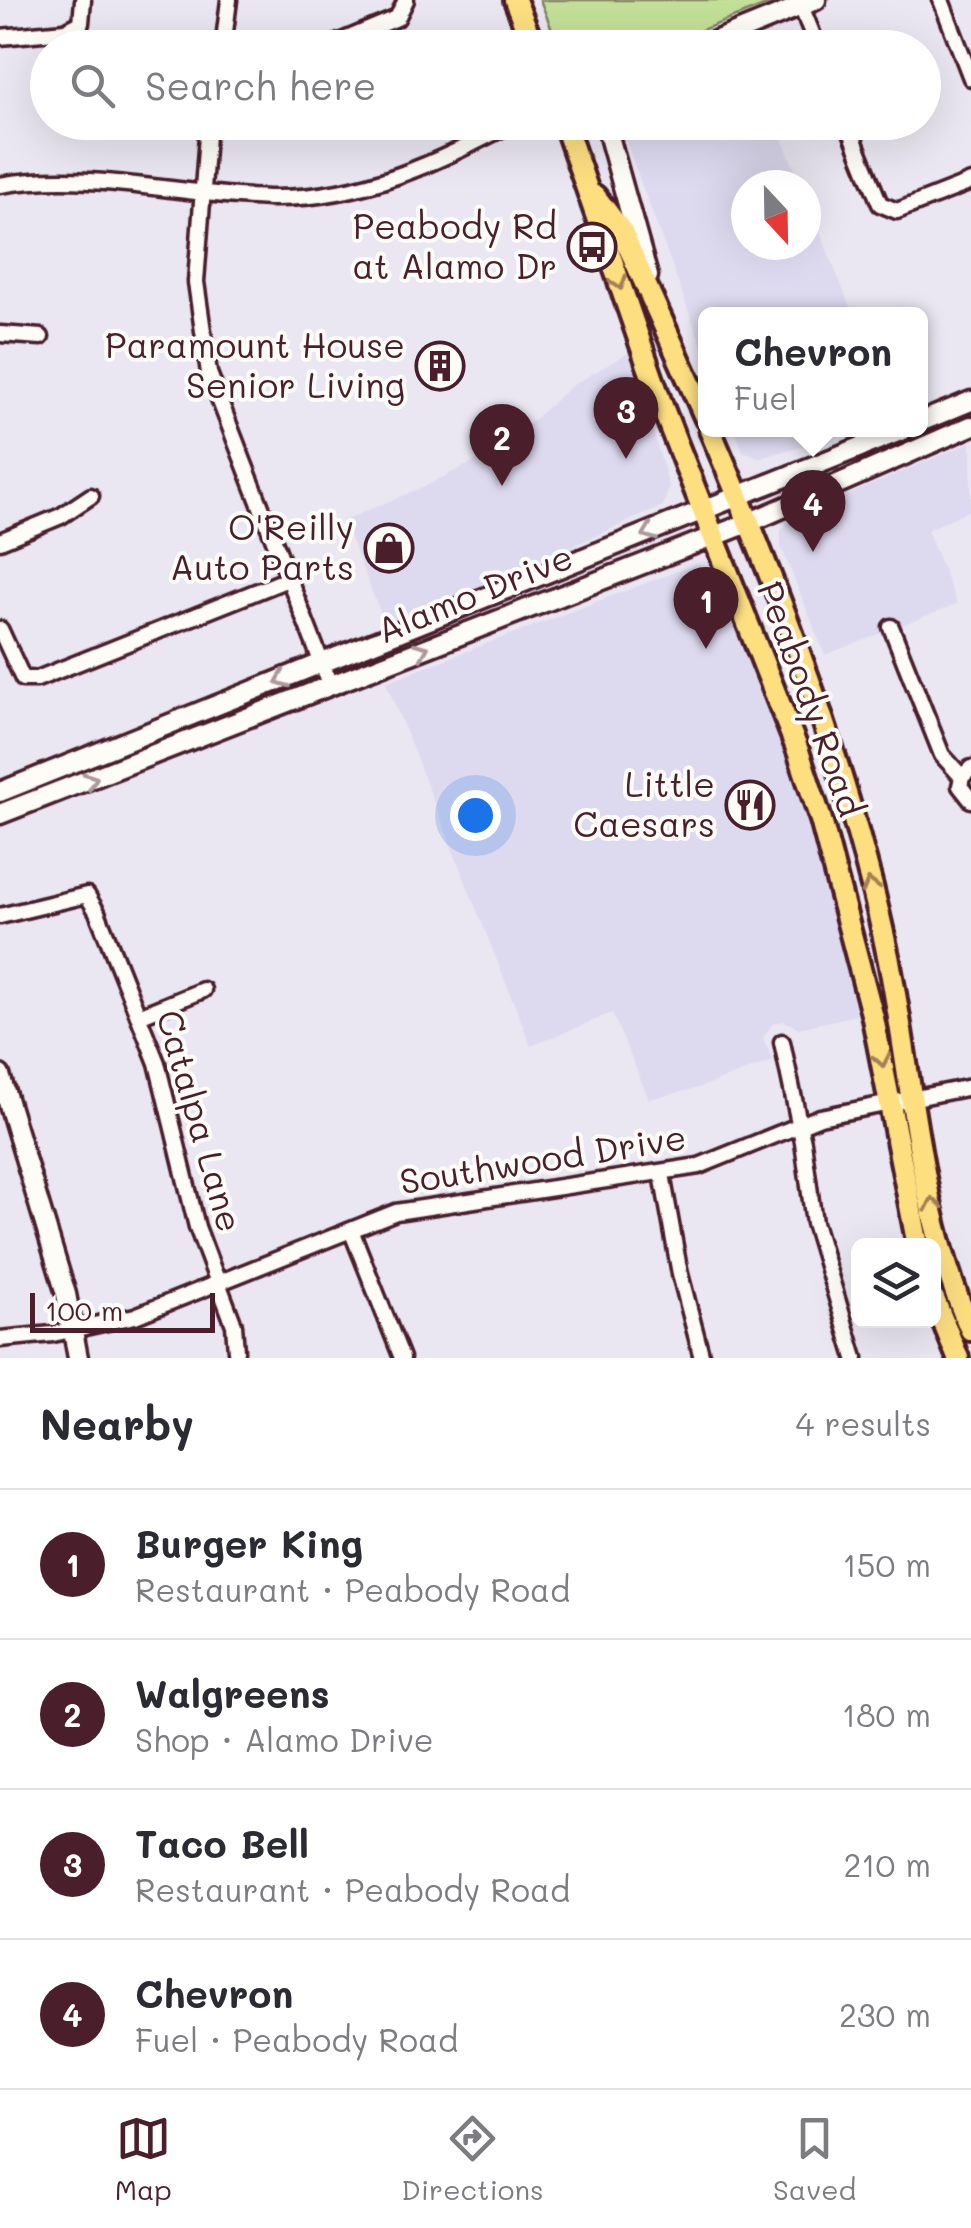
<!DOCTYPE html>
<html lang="en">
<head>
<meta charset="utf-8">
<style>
  :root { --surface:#fff; --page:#f7f7f7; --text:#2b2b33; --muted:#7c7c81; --line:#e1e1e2; --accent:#4a1f2b }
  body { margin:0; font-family:Mali,sans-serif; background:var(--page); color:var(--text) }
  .controls { position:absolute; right:30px; bottom:30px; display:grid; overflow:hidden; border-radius:15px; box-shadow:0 10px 40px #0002 }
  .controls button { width:90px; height:90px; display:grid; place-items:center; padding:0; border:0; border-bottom:2px solid var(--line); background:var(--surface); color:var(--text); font:50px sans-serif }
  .compass { position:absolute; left:731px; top:170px; width:90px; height:90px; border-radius:50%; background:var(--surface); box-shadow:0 10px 40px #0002; rotate:158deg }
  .scale { position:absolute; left:30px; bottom:25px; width:185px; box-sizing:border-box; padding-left:10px; border:5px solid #4a1f2b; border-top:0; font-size:28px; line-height:35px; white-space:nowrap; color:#4a1f2b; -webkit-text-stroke:8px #fdfcf7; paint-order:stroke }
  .you { position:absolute; left:475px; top:815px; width:35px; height:35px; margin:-25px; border:8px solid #fff; border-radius:50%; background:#1a73e8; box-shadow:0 0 0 15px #1a73e833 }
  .badge { display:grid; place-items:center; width:65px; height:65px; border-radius:50%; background:var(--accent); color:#fff; font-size:32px; font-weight:700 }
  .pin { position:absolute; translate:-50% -82px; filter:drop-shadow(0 2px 5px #0008) }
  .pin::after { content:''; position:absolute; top:52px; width:35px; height:30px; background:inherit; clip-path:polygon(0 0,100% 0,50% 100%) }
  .popup { position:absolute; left:698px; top:307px; width:230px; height:130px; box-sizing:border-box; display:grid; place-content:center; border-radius:15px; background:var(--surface); filter:drop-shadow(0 2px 8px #0005); font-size:32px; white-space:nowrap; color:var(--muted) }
  .popup b { font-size:38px; color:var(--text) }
  .popup::after { content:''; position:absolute; left:50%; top:100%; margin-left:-20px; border:20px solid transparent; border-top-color:var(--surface) }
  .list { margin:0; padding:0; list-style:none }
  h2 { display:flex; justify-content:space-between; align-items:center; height:130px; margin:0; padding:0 40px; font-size:42px }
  h2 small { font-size:32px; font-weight:400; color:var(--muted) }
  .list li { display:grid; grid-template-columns:65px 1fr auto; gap:30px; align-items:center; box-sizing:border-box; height:150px; padding:0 40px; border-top:2px solid var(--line) }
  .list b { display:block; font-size:38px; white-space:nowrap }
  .list p { margin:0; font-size:32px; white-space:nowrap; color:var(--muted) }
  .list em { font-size:32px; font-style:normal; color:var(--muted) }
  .icon { flex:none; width:55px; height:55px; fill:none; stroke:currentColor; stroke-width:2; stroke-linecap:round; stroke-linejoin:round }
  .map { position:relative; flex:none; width:971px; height:1358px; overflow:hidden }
  .search { position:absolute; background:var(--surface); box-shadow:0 10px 40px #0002; left:30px; right:30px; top:30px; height:110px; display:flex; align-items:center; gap:25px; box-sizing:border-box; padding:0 35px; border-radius:55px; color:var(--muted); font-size:38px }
  .sheet { height:730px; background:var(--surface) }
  nav { display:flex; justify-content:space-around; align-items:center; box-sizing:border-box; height:140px; border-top:2px solid var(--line); background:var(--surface); font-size:28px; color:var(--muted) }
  nav a { display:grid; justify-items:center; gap:5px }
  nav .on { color:var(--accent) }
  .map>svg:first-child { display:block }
</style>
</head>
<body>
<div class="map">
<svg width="971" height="1358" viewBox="0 0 971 1358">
  <rect width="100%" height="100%" fill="#eae7f2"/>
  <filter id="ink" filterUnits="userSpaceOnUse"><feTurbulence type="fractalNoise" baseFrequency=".01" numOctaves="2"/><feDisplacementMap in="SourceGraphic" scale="20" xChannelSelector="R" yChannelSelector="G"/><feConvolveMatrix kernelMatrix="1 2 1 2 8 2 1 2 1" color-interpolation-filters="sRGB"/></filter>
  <g filter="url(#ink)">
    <path fill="#ddd9ef" d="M619,123h157l25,62h-55v60h60v-48l47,117h-147l-1,41z
      M630,352l39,135 -6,19 -276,122 -44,-107 87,-37 75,-38 66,-60z
      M735,430h119l-94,28 -17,-7z
      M971,442v67l-44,21 30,74 -132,51 -44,-109v-15l9,-11z
      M696,564l16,7 67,163 48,151 29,130 -57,13 -15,-7 -11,2 -10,15 10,23 -75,27 -49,11 -37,-86 -81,33 -145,-364z"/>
    <path fill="#c3e098" stroke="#868062" stroke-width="2.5" d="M540,0h239l-121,47h-99z"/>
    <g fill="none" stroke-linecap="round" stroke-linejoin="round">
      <g stroke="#4a1f2b" stroke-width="21">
        <path id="minor" d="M941,0l30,78
          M801,6l17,42
          M0,37l65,-6 16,-8 2,-23
          M224,43l25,5
          M223,48l6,-48
          M325,48l72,-30 9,-18
          M208,122l-12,160 13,91 122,314
          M847,122l33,82 17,7 74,-29
          M0,185c93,-16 183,12 276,13 89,0 161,-36 239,-76
          M0,334l41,3
          M0,541l61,-25 30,-20
          M891,627l51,128 20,22
          M0,629l23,50h14l251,-100
          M971,768l-9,9 -2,9 11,14
          M0,916l87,-21 10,17 60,151 40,164 37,98 2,26
          M139,1016l64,-26
          M782,1042l21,100 11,81 41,135
          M662,1174l18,100 22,84
          M351,1230l51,128
          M0,1339l53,-5 82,-18 261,-104 303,-46 121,-49 151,-30"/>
      </g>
      <g stroke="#4a1f2b" stroke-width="25">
        <path id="tertiary" d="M705,45l111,-45
          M0,1075l66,219 12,64"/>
      </g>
      <g stroke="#4a1f2b" stroke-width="25">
        <path id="secondary" d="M705,48l15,-9
          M605,122l43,154
          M920,422l51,-21
          M0,792l903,-362
          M0,814l748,-291 223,-97"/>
      </g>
      <g stroke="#4a1f2b" stroke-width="28">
        <path id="primary" d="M515,0l19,48
          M564,122l98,284 136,345 23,69 52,198 45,228
          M595,196l27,36 84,187
          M710,430c72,166 143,353 179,531 24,121 30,255 82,369
          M934,1299l24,59"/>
      </g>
      <use href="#minor" stroke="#fdfcf7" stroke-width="14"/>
      <use href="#tertiary" stroke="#fdfcf7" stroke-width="18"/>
      <use href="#secondary" stroke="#fdfcf7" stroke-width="18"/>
      <use href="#primary" stroke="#fddf80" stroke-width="20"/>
    </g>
    <defs><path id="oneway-chevron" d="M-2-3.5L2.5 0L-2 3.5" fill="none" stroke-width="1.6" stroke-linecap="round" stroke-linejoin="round" transform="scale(2.5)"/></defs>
    <g stroke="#a47f56">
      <use href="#oneway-chevron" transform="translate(619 283) rotate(72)"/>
      <use href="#oneway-chevron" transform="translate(870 885) rotate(-105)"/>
      <use href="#oneway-chevron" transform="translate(882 1060) rotate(79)"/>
      <use href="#oneway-chevron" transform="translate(933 1204) rotate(-101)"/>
    </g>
    <g stroke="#ac999b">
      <use href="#oneway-chevron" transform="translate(649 533) rotate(158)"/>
      <use href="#oneway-chevron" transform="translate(422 650) rotate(-22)"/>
      <use href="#oneway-chevron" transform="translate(282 680) rotate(158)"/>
      <use href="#oneway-chevron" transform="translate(91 780) rotate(-20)"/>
    </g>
  </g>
  <defs>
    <g id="bus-ring" transform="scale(2.5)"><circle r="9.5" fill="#fdfcf7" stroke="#4a1f2b" stroke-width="1.5"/><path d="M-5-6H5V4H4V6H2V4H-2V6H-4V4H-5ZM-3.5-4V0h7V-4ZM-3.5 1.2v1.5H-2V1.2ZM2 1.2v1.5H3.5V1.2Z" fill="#4a1f2b"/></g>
    <g id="building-ring" transform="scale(2.5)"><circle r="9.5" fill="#fdfcf7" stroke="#4a1f2b" stroke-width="1.5"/><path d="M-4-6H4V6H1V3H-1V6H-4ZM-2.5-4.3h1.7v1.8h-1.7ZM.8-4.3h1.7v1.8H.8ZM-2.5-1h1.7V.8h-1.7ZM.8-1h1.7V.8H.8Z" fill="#4a1f2b"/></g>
    <g id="shop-ring" transform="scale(2.5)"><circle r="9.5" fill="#fdfcf7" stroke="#4a1f2b" stroke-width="1.5"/><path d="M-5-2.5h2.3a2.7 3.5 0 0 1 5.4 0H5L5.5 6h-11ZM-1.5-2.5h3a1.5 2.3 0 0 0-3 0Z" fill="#4a1f2b"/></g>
    <g id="restaurant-ring" transform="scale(2.5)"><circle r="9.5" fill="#fdfcf7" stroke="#4a1f2b" stroke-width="1.5"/><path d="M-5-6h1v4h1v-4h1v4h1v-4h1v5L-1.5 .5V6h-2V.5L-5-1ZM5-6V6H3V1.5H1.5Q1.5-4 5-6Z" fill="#4a1f2b"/></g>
  </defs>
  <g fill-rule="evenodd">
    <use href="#bus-ring" x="592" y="247"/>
    <use href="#building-ring" x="440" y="366"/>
    <use href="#shop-ring" x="389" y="548"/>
    <use href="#restaurant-ring" x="750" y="805"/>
  </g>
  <g text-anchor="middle" stroke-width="8" stroke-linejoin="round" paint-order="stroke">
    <g font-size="35" fill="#4a1f2b" stroke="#fdfcf7" text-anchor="end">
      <text x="557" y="239">Peabody Rd<tspan x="557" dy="40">at Alamo Dr</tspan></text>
      <text x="405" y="358">Paramount House<tspan x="405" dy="40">Senior Living</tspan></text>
      <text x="354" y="540">O'Reilly<tspan x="354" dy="40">Auto Parts</tspan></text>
      <text x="715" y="797">Little<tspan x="715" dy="40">Caesars</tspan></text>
    </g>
    <g font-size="35" fill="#4a1f2b" stroke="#fdfcf7">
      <text transform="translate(475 594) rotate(-22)" y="12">Alamo Drive</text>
      <text transform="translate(810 699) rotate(70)" y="12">Peabody Road</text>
      <text transform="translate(199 1121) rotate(74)" y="12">Catalpa Lane</text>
      <text transform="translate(543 1160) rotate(-9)" y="12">Southwood Drive</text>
    </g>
  </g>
</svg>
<div class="controls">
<button><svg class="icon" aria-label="layers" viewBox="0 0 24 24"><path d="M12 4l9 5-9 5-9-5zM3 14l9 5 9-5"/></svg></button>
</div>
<svg class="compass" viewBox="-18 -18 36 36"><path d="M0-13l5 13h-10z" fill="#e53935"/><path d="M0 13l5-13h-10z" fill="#7c7c81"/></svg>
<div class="scale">100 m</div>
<div class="you"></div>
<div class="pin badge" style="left:706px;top:649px">1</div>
<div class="pin badge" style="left:502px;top:486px">2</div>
<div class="pin badge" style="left:626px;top:459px">3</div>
<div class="pin badge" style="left:813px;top:552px">4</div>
<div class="popup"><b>Chevron</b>Fuel</div>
<div class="search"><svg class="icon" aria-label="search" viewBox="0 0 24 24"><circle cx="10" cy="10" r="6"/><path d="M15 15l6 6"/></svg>Search here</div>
</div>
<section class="sheet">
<h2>Nearby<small>4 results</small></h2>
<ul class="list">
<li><span class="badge">1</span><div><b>Burger King</b><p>Restaurant · Peabody Road</p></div><em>150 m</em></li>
<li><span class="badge">2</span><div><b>Walgreens</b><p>Shop · Alamo Drive</p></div><em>180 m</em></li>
<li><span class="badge">3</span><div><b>Taco Bell</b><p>Restaurant · Peabody Road</p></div><em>210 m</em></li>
<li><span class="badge">4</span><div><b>Chevron</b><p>Fuel · Peabody Road</p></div><em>230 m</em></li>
</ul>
</section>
<nav>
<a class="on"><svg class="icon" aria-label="map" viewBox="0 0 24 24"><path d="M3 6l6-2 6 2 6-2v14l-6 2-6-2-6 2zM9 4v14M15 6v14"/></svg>Map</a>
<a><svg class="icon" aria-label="directions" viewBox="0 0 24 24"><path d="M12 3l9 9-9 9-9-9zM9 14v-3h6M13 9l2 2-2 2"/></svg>Directions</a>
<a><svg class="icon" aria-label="saved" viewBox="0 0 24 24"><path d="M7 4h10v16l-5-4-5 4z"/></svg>Saved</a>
</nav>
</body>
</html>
